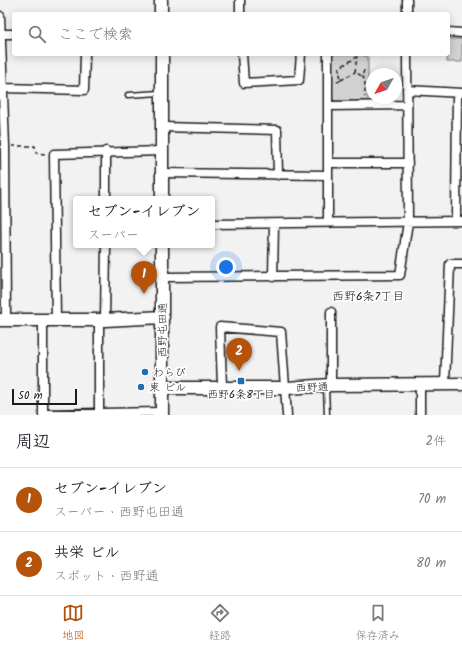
<!DOCTYPE html>
<html lang="ja">
<head>
<meta charset="utf-8">
<style>
  :root { --surface:#fff; --page:#f2f2f3; --text:#2b2b33; --muted:#7c7c81; --line:#e1e1e2; --accent:#b45309 }
  body { margin:0; font-family:Kalam,"Klee One",sans-serif; background:var(--page); color:var(--text) }
  .compass { position:absolute; left:366px; top:68px; width:36px; height:36px; border-radius:50%; background:var(--surface); box-shadow:0 2px 10px #0003; rotate:230deg }
  .scale { position:absolute; left:12px; bottom:10px; width:65px; box-sizing:border-box; padding-left:4px; border:2px solid #1c1c1c; border-top:0; font-size:11px; line-height:14px; white-space:nowrap; color:#1c1c1c; -webkit-text-stroke:3px #fff; paint-order:stroke }
  .you { position:absolute; left:226px; top:267px; width:14px; height:14px; margin:-10px; border:3px solid #fff; border-radius:50%; background:#1a73e8; box-shadow:0 0 0 6px #1a73e833 }
  .badge { display:grid; place-items:center; width:26px; height:26px; border-radius:50%; background:var(--accent); color:#fff; font-size:13px; font-weight:700 }
  .pin { position:absolute; translate:-50% -33px; filter:drop-shadow(0 1px 2px #0008) }
  .pin::after { content:''; position:absolute; top:21px; width:14px; height:12px; background:inherit; clip-path:polygon(0 0,100% 0,50% 100%) }
  .popup { position:absolute; left:73px; top:196px; width:142px; height:52px; box-sizing:border-box; display:grid; place-content:center; border-radius:4px; background:var(--surface); filter:drop-shadow(0 1px 3px #0005); font-size:13px; white-space:nowrap; color:var(--muted) }
  .popup b { font-size:15px; color:var(--text) }
  .popup::after { content:''; position:absolute; left:50%; top:100%; margin-left:-8px; border:8px solid transparent; border-top-color:var(--surface) }
  .list { margin:0; padding:0; list-style:none }
  h2 { display:flex; justify-content:space-between; align-items:center; height:52px; margin:0; padding:0 16px; font-size:17px }
  h2 small { font-size:13px; font-weight:400; color:var(--muted) }
  .list li { display:grid; grid-template-columns:26px 1fr auto; gap:12px; align-items:center; box-sizing:border-box; height:64px; padding:0 16px; border-top:1px solid var(--line) }
  .list b { display:block; font-size:15px; white-space:nowrap }
  .list p { margin:0; font-size:13px; white-space:nowrap; color:var(--muted) }
  .list em { font-size:13px; font-style:normal; color:var(--muted) }
  .icon { flex:none; width:22px; height:22px; fill:none; stroke:currentColor; stroke-width:2; stroke-linecap:round; stroke-linejoin:round }
  .map { position:relative; flex:none; width:462px; height:415px; overflow:hidden }
  .search { position:absolute; background:var(--surface); box-shadow:0 2px 10px #0003; left:12px; right:12px; top:12px; height:44px; display:flex; align-items:center; gap:10px; box-sizing:border-box; padding:0 14px; border-radius:4px; color:var(--muted); font-size:15px }
  .sheet { height:180px; background:var(--surface) }
  nav { display:flex; justify-content:space-around; align-items:center; box-sizing:border-box; height:56px; border-top:1px solid var(--line); background:var(--surface); font-size:11px; color:var(--muted) }
  nav a { display:grid; justify-items:center; gap:2px }
  nav .on { color:var(--accent) }
  .map>svg:first-child { display:block }
</style>
</head>
<body>
<div class="map">
<svg width="462" height="415" viewBox="0 0 462 415">
  <rect width="100%" height="100%" fill="#f2f2f2"/>
  <filter id="ink" filterUnits="userSpaceOnUse"><feTurbulence type="fractalNoise" baseFrequency=".025" numOctaves="2"/><feDisplacementMap in="SourceGraphic" scale="8" xChannelSelector="R" yChannelSelector="G"/><feConvolveMatrix kernelMatrix="1 2 1 2 8 2 1 2 1" color-interpolation-filters="sRGB"/></filter>
  <g filter="url(#ink)">
    <path fill="#d2d2d2" stroke="#777" d="M448,39h14v23h-15z
      M331,54h25l12,3v44h-34l-2,-3z"/>
    <g fill="none" stroke-linecap="round" stroke-linejoin="round">
      <g stroke="#1c1c1c" stroke-width="7">
        <path id="lane" d="M128,95l32,-2
          M326,387l1,28"/>
      </g>
      <g stroke="#1c1c1c" stroke-width="11">
        <path id="street" d="M240,0v14
          M407,0v14
          M0,16l5,130 1,174
          M448,32l14,1
          M0,34h14
          M242,54l2,29 55,-3 2,-26
          M328,54v168
          M4,88l80,2 1,-36
          M407,90l55,3
          M328,106l79,-1
          M162,127l115,3 1,45
          M328,163h80
          M162,173l165,2
          M106,199v-48
          M456,221l1,-128
          M212,224l250,-3
          M162,277l238,-2 8,-53 -1,-168
          M273,277l1,-53
          M99,320v95
          M105,320l1,-75
          M56,321l-2,-167 108,-3
          M445,383l5,-119h12
          M331,385v-73
          M420,386v29
          M222,387l-2,-60 61,5 6,83
          M43,414l119,-2
          M43,415v-94"/>
      </g>
      <g stroke="#1c1c1c" stroke-width="15">
        <path id="secondary" d="M161,0v14
          M162,54v145
          M162,245v170
          M0,320h105l58,-3
          M162,388h125l44,-3 131,-1"/>
      </g>
      <path stroke="#1c1c1c" stroke-width="1.5" stroke-dasharray="4 3" stroke-linecap="butt" d="M362,76l3,4v17
        M341,80l14,-8
        M337,82l4,-2 -2,-12 18,-11 -2,15 7,4 3,-8
        M12,146h23l1,7 10,1"/>
      <use href="#lane" stroke="#fff" stroke-width="4"/>
      <use href="#street" stroke="#fff" stroke-width="8"/>
      <use href="#secondary" stroke="#fff" stroke-width="12"/>
    </g>
  </g>
  <g fill="#1f6fb2" stroke="#fff" stroke-width="1.5">
    <circle cx="145" cy="372" r="4"/>
    <rect x="237" y="377" width="8" height="8" rx="2"/>
    <circle cx="141" cy="387" r="4"/>
  </g>
  <g text-anchor="middle" stroke-width="3.5" stroke-linejoin="round" paint-order="stroke">
    <g font-size="11" fill="#1c1c1c" stroke="#fff">
      <text transform="translate(162 330) rotate(-90)" y="4">西野屯田通</text>
      <text transform="translate(312 387) rotate(-3)" y="4">西野通</text>
    </g>
    <g font-size="11" fill="#1c1c1c" stroke="#fff" text-anchor="start">
      <text x="153" y="376">わらび</text>
      <text x="149" y="391">東 ビル</text>
      <text x="241" y="398" text-anchor="middle">西野6条8丁目</text>
    </g>
    <g font-size="12" fill="#1c1c1c" stroke="#fff">
      <text x="368" y="300">西野6条7丁目</text>
    </g>
  </g>
</svg>
<svg class="compass" viewBox="-18 -18 36 36"><path d="M0-13l5 13h-10z" fill="#e53935"/><path d="M0 13l5-13h-10z" fill="#7c7c81"/></svg>
<div class="scale">50 m</div>
<div class="you"></div>
<div class="pin badge" style="left:144px;top:294px">1</div>
<div class="popup"><b>セブン-イレブン</b>スーパー</div>
<div class="pin badge" style="left:239px;top:371px">2</div>
<div class="search"><svg class="icon" aria-label="search" viewBox="0 0 24 24"><circle cx="10" cy="10" r="6"/><path d="M15 15l6 6"/></svg>ここで検索</div>
</div>
<section class="sheet">
<h2>周辺<small>2件</small></h2>
<ul class="list">
<li><span class="badge">1</span><div><b>セブン-イレブン</b><p>スーパー · 西野屯田通</p></div><em>70 m</em></li>
<li><span class="badge">2</span><div><b>共栄 ビル</b><p>スポット · 西野通</p></div><em>80 m</em></li>
</ul>
</section>
<nav>
<a class="on"><svg class="icon" aria-label="map" viewBox="0 0 24 24"><path d="M3 6l6-2 6 2 6-2v14l-6 2-6-2-6 2zM9 4v14M15 6v14"/></svg>地図</a>
<a><svg class="icon" aria-label="directions" viewBox="0 0 24 24"><path d="M12 3l9 9-9 9-9-9zM9 14v-3h6M13 9l2 2-2 2"/></svg>経路</a>
<a><svg class="icon" aria-label="saved" viewBox="0 0 24 24"><path d="M7 4h10v16l-5-4-5 4z"/></svg>保存済み</a>
</nav>
</body>
</html>
